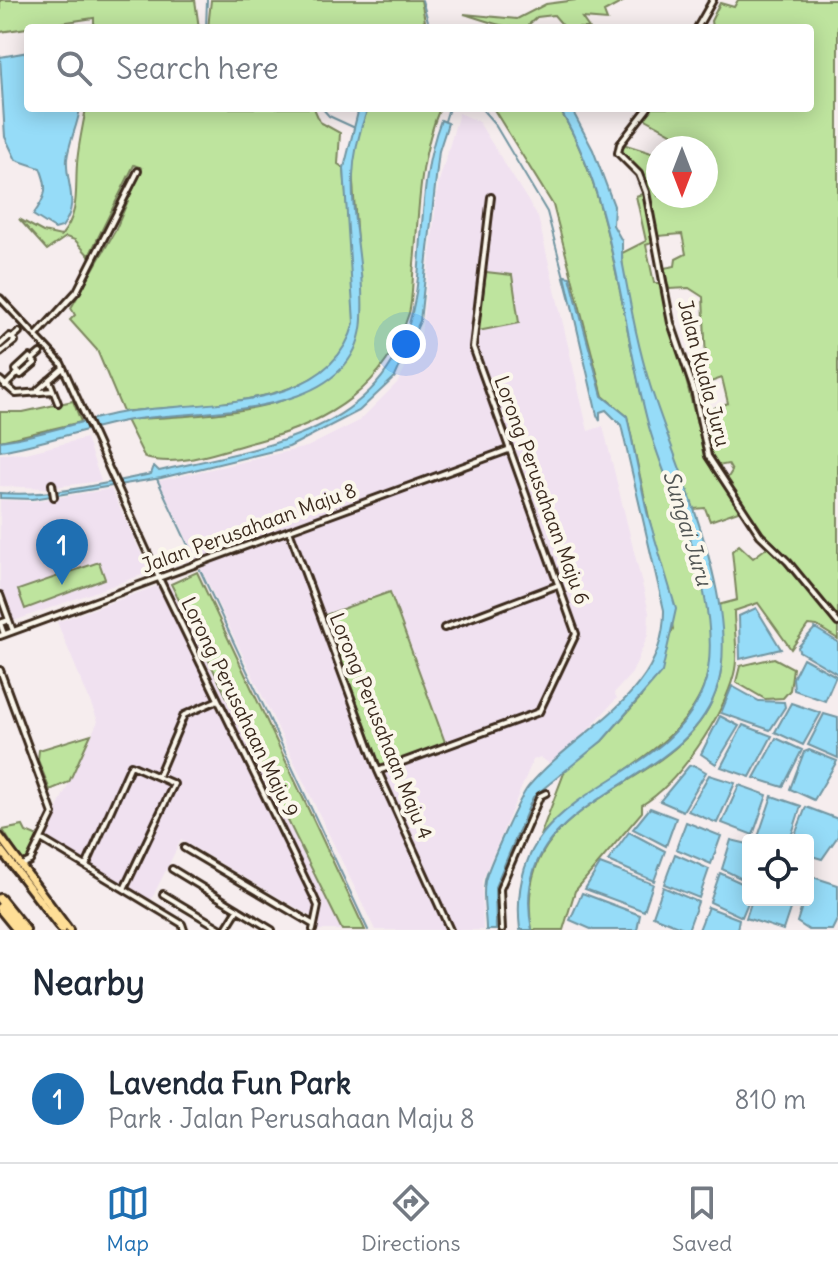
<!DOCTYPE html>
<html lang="en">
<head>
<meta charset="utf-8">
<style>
  :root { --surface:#fff; --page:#f2f2f3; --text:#1f2937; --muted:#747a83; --line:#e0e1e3; --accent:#1f6fb2 }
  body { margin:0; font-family:Delius,sans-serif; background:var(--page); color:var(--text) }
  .controls { position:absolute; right:24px; bottom:24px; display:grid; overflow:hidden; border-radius:8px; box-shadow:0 4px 20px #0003 }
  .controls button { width:72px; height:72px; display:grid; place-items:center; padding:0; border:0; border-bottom:2px solid var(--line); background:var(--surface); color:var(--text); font:40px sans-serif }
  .compass { position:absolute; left:646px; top:136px; width:72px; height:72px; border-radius:50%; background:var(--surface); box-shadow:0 4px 20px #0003; rotate:180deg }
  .you { position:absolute; left:406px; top:344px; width:28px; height:28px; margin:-20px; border:6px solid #fff; border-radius:50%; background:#1a73e8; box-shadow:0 0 0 12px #1a73e833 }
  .badge { display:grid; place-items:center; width:52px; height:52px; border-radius:50%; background:var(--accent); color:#fff; font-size:26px; font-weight:700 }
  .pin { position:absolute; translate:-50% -66px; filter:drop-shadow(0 2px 4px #0008) }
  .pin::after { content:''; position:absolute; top:42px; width:28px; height:24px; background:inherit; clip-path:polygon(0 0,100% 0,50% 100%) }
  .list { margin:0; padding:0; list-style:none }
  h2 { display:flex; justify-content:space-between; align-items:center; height:104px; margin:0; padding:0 32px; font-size:34px }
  h2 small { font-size:26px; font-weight:400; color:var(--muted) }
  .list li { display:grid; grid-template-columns:52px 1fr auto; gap:24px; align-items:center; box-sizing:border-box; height:128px; padding:0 32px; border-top:2px solid var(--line) }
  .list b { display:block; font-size:30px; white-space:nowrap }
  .list p { margin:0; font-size:26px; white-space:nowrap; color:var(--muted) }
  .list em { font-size:26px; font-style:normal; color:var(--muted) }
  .icon { flex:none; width:44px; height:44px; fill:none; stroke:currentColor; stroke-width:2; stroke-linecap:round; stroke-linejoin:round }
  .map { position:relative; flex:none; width:838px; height:930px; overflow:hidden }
  .search { position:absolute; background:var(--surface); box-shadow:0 4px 20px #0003; left:24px; right:24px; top:24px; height:88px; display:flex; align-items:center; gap:20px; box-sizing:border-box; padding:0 28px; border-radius:8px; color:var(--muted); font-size:30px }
  .sheet { height:232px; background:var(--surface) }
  nav { display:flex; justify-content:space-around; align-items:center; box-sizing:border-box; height:112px; border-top:2px solid var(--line); background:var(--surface); font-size:22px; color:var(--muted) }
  nav a { display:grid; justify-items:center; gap:4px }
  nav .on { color:var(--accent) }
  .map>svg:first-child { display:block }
</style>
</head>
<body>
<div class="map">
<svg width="838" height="930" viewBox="0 0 838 930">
  <rect width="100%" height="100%" fill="#f6edee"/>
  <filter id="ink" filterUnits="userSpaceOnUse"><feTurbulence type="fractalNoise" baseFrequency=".0125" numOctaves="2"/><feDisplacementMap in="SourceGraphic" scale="16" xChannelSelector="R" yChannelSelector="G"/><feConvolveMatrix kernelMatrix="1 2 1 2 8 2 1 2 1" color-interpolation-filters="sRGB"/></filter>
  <g filter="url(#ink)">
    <path fill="#f0e1f0" d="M459,113l19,8 60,96 50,214 15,-5 46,186 -1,23 -16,38 -18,20 3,5 -38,42 -29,24 -10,-7 -7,3 -51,121 1,49h-108l-216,-449 148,-34 52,-26 39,-39 23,-46 17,-151z
      M86,438l15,43 -55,7 -46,-2v-32l26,-1z
      M111,489l39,83 -150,54v-126l34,1z
      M168,582l174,348h-34l2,-14 -129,-76 -31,62 -106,-66 54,-115 -41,-99z"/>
    <path fill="#bee49e" stroke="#7c875e" stroke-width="2" d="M0,0h195l4,28h-105v-10l-94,14z
      M211,0h210l4,21 -18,7h-199z
      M576,0h50l-22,12 3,8 -25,-2 7,10h-24l-11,-13 -17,2 -12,11c-23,0 -40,-8 -61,-14l53,5 29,-15z
      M738,0h100v619l-49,-61 -32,-31 -30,-48 5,-8 -4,-7 -10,2 -12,-22 -5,-31 27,-10 -6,-25 -26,9 -6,-20 16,-7 -3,-63 -14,-9 -20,1 -5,-21 11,-2 1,-7 10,-5 -4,-20 -24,2 -9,-45 -27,-41 4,-5 32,10v41h48v-48h-34l6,-11 -34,-19 8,-10h158v-80h-98l-1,-7 9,-18 14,4z
      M86,108h228l6,14 20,11 -2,31 6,4 11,145c-6,98 -162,90 -232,99l-26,-62 -27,-30 5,-5 -4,-7 44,-77 27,-63 -8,-3 -45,91 -14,-16 -9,-3 -19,13 -28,-31 24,13 18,4c19,-23 14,-45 16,-72 1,-18 6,-38 9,-56z
      M368,108h72c-21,49 -21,103 -26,156 -2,15 -1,34 -5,49 -23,74 -79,109 -151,128 -36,9 -76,27 -113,17l-19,-38c73,-6 227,-1 236,-103l-10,-150 2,-20z
      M493,108h66c57,96 61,215 91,320 21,76 82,178 54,258 -25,68 -117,98 -164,150l26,-68 36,-27 39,-44 32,-68 -46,-213 -24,-20 -50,-191z
      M645,193l9,49 -8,3 8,38h8l41,165 9,22 29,40 -31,11 -5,-13 -11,1c-29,-72 -71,-178 -72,-256l24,-12 -10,-45z
      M486,272l26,3 7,48 -41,8z
      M73,401l8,21 -81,19v-29h23z
      M739,545l14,13 16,-12 69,79v14l-21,-13 -9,-1 -17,24 -33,-46 -24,8c0,19 5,44 0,63 -11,42 -55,109 -92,131v7l-67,79 -12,39h-31c-25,-144 156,-133 186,-246 7,-24 3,-54 0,-79l19,-5 -5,-49z
      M99,562l6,17 -80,30 -7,-19z
      M197,572l168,358h-23l-171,-346z
      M390,592l56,153 -65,23 -56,-153z
      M774,658l19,10 -3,22 -7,8 -18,1 -29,-17 4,-16z
      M91,734l-22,48 -19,8 -12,-30 1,-10z
      M23,826l3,6 12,5 -11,22 -5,2 -19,-31z"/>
    <path fill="#96dcf8" stroke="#7295a1" stroke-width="2" d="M28,52v56h52c-2,17 -11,33 -13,51 -2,25 14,43 -5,68l-7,2 -22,-14c13,-18 16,-26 7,-47l-24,-8 -11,-23 -5,-80z
      M359,108h9c-33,85 -2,129 -6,211 -5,104 -169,89 -237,102 -42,8 -83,23 -125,30v-10c43,-5 83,-22 125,-29 74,-12 205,2 229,-89l-10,-155z
      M559,108h12l22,42 21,56 -1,19 9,16v19c8,42 15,84 28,125 25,80 91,217 68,300 -30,109 -215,106 -186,245h-12c-17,-149 142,-136 183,-241 11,-30 7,-66 1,-96 -10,-59 -39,-109 -55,-166 -29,-106 -33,-224 -90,-319z
      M441,120l7,3 -9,28 -19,170 -25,56 -36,34 -70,36 -128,31 -128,21 -33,-1v-5c51,4 102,-9 151,-19l3,-8 5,5c123,-28 244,-41 259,-194 5,-51 4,-108 23,-157z
      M565,276l5,1 32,119 25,20 20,96 29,97 -14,63 -60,69 -69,56 -38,90 1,43h-10c0,-15 -4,-34 -1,-49 3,-14 35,-84 43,-94 48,-59 137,-89 136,-177l-43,-185 -15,-15 -6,2v9l-3,-6z
      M756,608l25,41 -41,10 -1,-43z
      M815,628l23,14v32l-39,-23 -1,-4z
      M803,658l33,18 -11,25 -31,-11 -1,-12z
      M732,686l27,15 25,1 1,5 -15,23 -49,-17z
      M791,703l30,10 -18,32 -28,-13z
      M824,714l14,4v40l-30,-13z
      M720,716l19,10 -23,38 -15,-10z
      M743,725l29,11 -22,41 -29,-10z
      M776,738l26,12 -19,37 -29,-9z
      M809,750l28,11 -23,39 -24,-11 14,-37z
      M694,765l12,7 -23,39 -23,-10 29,-35z
      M709,775l26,8 -18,40 -29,-12z
      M739,785l28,10 -14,40 -31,-12z
      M772,796l29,10 -11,34 -32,-3z
      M806,807l32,12v17l-16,23 -14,-4v-15h-15z
      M650,808l26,10 -10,28 -33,-17z
      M686,822l35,14 -10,28 -35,-15z
      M629,832l36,19 -11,30 -46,-20z
      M731,840l17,4v38l-26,-13z
      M675,854l34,15 -10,29 -35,-14z
      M600,864l53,20 -9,27 -59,-22z
      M720,873l28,13 1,14 -7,17 -32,-15z
      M813,877l25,8v33l-6,12h-23l-12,-8 7,-22h4z
      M663,887l35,15 -10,28 -35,-14z
      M582,893l58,22 -3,15h-44l-23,-10z
      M752,900l40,3 -9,27 -37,-12z
      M708,907l31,12 -2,11h-38z"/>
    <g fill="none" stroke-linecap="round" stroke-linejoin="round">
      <path stroke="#7295a1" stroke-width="2" d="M422,0l6,21
        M206,28l1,-28
        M322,108l7,8 24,11
        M481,108l13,15 53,89 23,88
        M445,121l4,-13
        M157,479l37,79
        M200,570l168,360"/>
      <g stroke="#3b2a1e" stroke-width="10">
        <path id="minor" d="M697,28l16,-28
          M648,108l-28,36 -2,9 21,21 7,18 25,131 23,67 14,66 52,79 28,27 50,61
          M0,298l61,65 98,215 154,317 5,11 -5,24
          M36,336l41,-45 61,-120
          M12,338l7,-6
          M0,345l10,-9 5,5 -15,12
          M30,357l5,6 -14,12 -5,-5z
          M32,360l8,-7
          M0,380l16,14 37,-3
          M49,380l9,23
          M5,386l14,-14
          M38,390l25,-22
          M52,484l2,13
          M289,530l89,241 72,159
          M0,595l13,36
          M444,628l114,-43
          M4,634l-4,-11 9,-3
          M0,636l508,-186
          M0,670l53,144 -23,47 -10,5
          M378,771l161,-59 37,-78 -103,-287 18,-150
          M158,776l26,-61 34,-15
          M41,839l141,85 2,6
          M184,848l130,77
          M86,866l45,-101 43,19 -50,105
          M172,869l100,61
          M163,894l60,36
          M225,930l13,-21
          M502,930l-2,-41 40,-93 6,-3"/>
      </g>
      <g stroke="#3b2a1e" stroke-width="12">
        <path id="major" d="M0,837l69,93
          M0,849l62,81"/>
      </g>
      <g stroke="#3b2a1e" stroke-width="14">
        <path id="highway" d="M0,899l25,31
          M0,908l18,22"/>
      </g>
      <use href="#minor" stroke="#fbf7ec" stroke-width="4"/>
      <use href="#major" stroke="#fede96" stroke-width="6"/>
      <use href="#highway" stroke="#fede96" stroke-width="8"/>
    </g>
  </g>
  <g text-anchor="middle" stroke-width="8" stroke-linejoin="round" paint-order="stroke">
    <g font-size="20" fill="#3b2a1e" stroke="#fbf7ec">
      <text transform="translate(704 373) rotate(75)" y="7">Jalan Kuala Juru</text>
      <text transform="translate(542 490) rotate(70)" y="7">Lorong Perusahaan Maju 6</text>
      <text transform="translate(249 528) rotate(-20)" y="7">Jalan Perusahaan Maju 8</text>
      <text transform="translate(240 707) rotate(64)" y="7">Lorong Perusahaan Maju 9</text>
      <text transform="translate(381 726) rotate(68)" y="7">Lorong Perusahaan Maju 4</text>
    </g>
    <g font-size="22" font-style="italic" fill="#525654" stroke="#fbf7ec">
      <text transform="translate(688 528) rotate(73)" y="8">Sungai Juru</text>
    </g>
  </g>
</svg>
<div class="controls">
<button><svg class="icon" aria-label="locate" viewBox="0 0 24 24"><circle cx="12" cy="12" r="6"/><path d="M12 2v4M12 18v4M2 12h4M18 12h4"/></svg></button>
</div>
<svg class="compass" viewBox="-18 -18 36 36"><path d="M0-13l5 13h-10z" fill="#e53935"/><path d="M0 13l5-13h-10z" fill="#747a83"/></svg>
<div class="you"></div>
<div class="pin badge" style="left:62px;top:585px">1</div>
<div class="search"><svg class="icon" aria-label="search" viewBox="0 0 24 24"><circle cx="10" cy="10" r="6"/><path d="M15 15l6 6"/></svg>Search here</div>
</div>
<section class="sheet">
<h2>Nearby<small></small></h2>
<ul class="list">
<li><span class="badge">1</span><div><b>Lavenda Fun Park</b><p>Park · Jalan Perusahaan Maju 8</p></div><em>810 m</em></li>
</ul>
</section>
<nav>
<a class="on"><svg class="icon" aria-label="map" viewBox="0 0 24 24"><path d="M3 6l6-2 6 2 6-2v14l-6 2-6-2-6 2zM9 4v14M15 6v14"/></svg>Map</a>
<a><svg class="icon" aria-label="directions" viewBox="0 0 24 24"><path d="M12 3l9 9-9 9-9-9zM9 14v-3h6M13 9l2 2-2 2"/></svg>Directions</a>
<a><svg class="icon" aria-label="saved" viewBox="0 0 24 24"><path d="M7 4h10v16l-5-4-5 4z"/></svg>Saved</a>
</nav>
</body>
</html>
